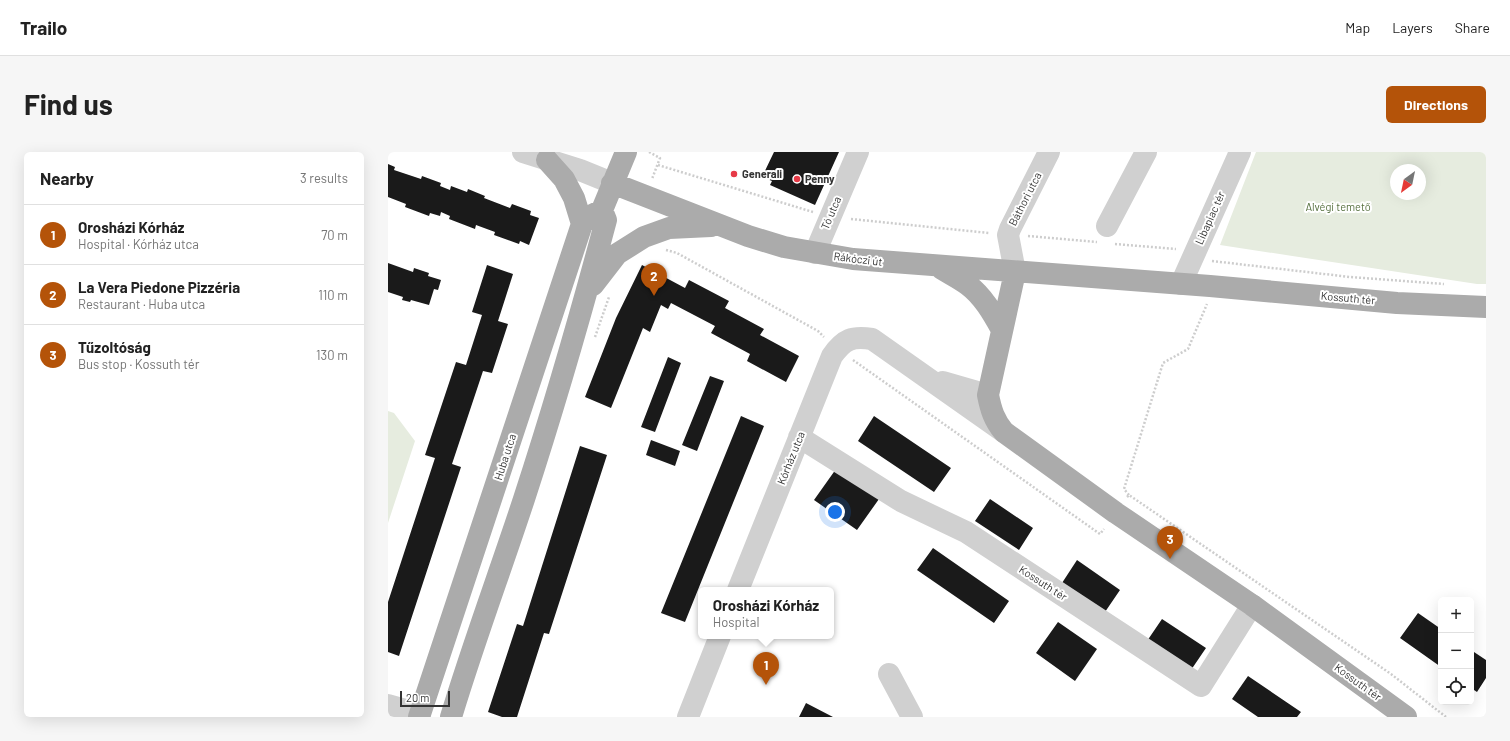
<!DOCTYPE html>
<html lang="en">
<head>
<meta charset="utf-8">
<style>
  :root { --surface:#fff; --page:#f6f6f6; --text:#222; --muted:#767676; --line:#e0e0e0; --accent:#b45309 }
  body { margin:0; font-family:Barlow,sans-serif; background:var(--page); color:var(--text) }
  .controls { position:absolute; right:12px; bottom:12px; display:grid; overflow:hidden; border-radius:6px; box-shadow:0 4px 16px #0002 }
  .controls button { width:36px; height:36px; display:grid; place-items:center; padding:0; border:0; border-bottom:1px solid var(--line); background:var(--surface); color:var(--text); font:20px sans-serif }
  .compass { position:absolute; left:1002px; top:12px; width:36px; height:36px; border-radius:50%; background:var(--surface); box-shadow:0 4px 16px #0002; rotate:213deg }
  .scale { position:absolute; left:12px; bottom:10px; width:50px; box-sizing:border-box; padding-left:4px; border:2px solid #333; border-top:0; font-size:11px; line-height:14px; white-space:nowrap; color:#333; -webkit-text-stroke:3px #fff; paint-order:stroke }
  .you { position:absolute; left:447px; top:360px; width:14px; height:14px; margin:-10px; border:3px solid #fff; border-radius:50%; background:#1a73e8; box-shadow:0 0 0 6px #1a73e833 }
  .badge { display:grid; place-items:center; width:26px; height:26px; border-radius:50%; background:var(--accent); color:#fff; font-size:13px; font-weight:700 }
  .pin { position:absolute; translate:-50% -33px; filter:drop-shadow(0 1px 2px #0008) }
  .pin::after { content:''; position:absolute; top:21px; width:14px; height:12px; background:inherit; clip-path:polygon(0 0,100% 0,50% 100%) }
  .popup { position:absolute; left:310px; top:435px; width:136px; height:52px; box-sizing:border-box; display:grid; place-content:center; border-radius:6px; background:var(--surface); filter:drop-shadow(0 1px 3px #0005); font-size:13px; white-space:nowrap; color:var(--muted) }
  .popup b { font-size:15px; color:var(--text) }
  .popup::after { content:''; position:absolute; left:50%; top:100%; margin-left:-8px; border:8px solid transparent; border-top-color:var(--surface) }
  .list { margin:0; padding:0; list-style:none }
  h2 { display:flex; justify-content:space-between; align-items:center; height:52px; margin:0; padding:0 16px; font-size:17px }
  h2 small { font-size:13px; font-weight:400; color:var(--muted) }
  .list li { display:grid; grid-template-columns:26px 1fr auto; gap:12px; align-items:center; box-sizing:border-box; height:60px; padding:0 16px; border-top:1px solid var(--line) }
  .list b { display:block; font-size:15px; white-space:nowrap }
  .list p { margin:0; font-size:13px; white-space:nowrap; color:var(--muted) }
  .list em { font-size:13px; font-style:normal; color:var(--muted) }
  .icon { flex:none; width:22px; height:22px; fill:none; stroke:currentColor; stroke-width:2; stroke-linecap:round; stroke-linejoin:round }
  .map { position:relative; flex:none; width:1098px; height:565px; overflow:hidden; border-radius:6px }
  header { display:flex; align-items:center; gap:24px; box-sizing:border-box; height:56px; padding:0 20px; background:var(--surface); border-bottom:1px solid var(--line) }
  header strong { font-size:19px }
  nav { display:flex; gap:22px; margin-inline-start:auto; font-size:14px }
  .intro { display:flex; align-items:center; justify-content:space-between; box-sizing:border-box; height:96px; padding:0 24px }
  h1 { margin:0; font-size:28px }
  .button { padding:10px 18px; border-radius:6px; background:var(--accent); color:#fff; font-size:14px; font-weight:700 }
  main { display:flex; gap:24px; padding:0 24px }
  aside { flex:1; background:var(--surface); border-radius:6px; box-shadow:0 4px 16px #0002 }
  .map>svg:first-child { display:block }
</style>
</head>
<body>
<header>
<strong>Trailo</strong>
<nav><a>Map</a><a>Layers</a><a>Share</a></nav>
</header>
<div class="intro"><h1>Find us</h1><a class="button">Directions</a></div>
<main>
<aside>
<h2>Nearby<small>3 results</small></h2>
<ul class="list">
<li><span class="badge">1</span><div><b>Orosházi Kórház</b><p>Hospital · Kórház utca</p></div><em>70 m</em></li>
<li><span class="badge">2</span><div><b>La Vera Piedone Pizzéria</b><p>Restaurant · Huba utca</p></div><em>110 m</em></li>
<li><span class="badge">3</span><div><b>Tűzoltóság</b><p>Bus stop · Kossuth tér</p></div><em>130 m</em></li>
</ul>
</aside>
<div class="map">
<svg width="1098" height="565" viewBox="0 0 1098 565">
  <rect width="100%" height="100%" fill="#fff"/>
  <path fill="#e6ecdf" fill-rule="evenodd" d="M868,0h230v132h-9l-257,-39zM1008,18h24v24h-24z
    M0,259l6,2 21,28 -27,82z"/>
  <path fill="#1a1a1a" d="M386,0h65l-24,53 -45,-20 2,-4 -10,-4z
    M0,12l7,3 -1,3 27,9 1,-3 19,7 -1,3 10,4 1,-4 16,6 1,-3 17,7 -1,2 26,10 2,-4 19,7 -1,4 9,3 -10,27 -9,-4 -1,3 -25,-9 1,-3 -19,-7 -1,4 -26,-10 1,-3 -9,-4 -1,4 -10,-3 -1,3 -24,-9 1,-3 -18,-7z
    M0,111l25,9 1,-4 15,5 -1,3 13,4 -3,10 -4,-1 -5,16 -18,-5 -1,2 -8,-2 1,-3 -15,-5z
    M99,113l26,9 -15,47 10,3 -16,49 -9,-2 -31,93 9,3 -62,189 -11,-4v-50l47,-144 -10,-3 31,-93 10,3 16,-50 -10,-3z
    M254,113l43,23 4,-8 40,21 -4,7 39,21 -4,6 39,21 -13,26 -39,-21 3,-7 -39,-21 4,-7 -44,-23 -3,6 -7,-4 -11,27 -7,-4 -32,80 -26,-11 31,-79z
    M280,205l13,6 -26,69 -14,-5z
    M322,224l14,5 -27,70 -15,-6z
    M353,264l23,10 -79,196 -24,-9z
    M486,264l77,52 -17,24 -76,-51z
    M263,288l29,11 -5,15 -29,-11z
    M192,294l27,9 -58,179 -5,-1 -27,84h-15l-14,-5 29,-88 6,2z
    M448,317l43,30 -22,31 -43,-30z
    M602,347l43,29 -14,22 -44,-29z
    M545,396l76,53 -15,22 -77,-53z
    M689,408l43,30 -15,22 -43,-29z
    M1030,461l23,16v38l-41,-29z
    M774,467l44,29 -15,22 -44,-29z
    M670,470l39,27 -22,32 -39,-28z
    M1083,498l15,10v18l-9,14 -6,-4z
    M860,524l53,36 -4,5h-39l-26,-18z
    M418,551l27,14h-34z"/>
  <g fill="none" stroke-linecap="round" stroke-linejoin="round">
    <path stroke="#cdcdcd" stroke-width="2.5" stroke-dasharray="2 2" stroke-linecap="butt" d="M261,0l11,6 -8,21
      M270,13l155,47
      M463,67l138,14
      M640,84l69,6
      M727,92l61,5
      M278,98l11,3 141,78 6,6
      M824,109l138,16 94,7
      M207,185l14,-40
      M465,208l247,174 4,-5
      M741,343l-5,-6 39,-126 25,-14 19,-45
      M739,345l2,-2 262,179 55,43"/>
    <path stroke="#d0d0d0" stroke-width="22" d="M135,0l57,18 32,13
      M719,74l39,-74
      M427,101l43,-101
      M627,120l-7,-37 2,-6 39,-77
      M793,132l59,-132
      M555,230l45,13
      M411,285l102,64 65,31 235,154 51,-81
      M350,438l94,-234c12,-17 20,-20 40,-17l132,93
      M501,522l23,43
      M0,553l32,9
      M300,565l32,-81"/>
    <path stroke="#ababab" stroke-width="22" d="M159,8l17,19 10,19 8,26
      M224,31l136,53 36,11 69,12 357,27 187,17 89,4
      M554,117c8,5 18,10 26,16 15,11 25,29 34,45
      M627,120l-27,123c3,15 6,25 16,37l112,81 136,92 154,112
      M205,133l24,-31 27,-17 25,-9 42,-2
      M31,565l163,-493 10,-9 10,-5 24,-58
      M63,565c22,-73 49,-145 73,-218 30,-92 57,-185 82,-279l-4,-10"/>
  </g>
  <g fill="#e63946" stroke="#fff" stroke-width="1.5">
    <circle cx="346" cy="22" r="4"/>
    <circle cx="409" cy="27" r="4"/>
  </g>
  <g text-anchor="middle" stroke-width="4" stroke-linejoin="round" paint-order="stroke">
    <g font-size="11" font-weight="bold" fill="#333" stroke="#fff" text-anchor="start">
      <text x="354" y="26">Generali</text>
      <text x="417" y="31">Penny</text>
    </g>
    <g font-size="11" fill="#333" stroke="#fff">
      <text transform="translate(637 47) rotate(-63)" y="4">Báthori utca</text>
      <text transform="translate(443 61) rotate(-67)" y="4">Tó utca</text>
      <text transform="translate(822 66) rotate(-66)" y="4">Libapiac tér</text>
      <text transform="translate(470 107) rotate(7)" y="4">Rákóczi út</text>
      <text transform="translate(960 146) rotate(5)" y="4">Kossuth tér</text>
      <text transform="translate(117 305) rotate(-72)" y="4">Huba utca</text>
      <text transform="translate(403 306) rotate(-68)" y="4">Kórház utca</text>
      <text transform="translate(655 431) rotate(33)" y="4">Kossuth tér</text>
      <text transform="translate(970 530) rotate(36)" y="4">Kossuth tér</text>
    </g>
    <g font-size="11" fill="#56703f" stroke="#fff">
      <text x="950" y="59">Alvégi temető</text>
    </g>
  </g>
</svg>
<div class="controls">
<button>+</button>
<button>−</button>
<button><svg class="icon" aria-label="locate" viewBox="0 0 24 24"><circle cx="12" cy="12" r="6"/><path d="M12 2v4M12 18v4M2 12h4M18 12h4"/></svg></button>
</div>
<svg class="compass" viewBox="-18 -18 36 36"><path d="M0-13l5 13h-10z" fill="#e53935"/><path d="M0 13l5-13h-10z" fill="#767676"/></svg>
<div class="scale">20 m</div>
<div class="you"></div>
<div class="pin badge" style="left:378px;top:533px">1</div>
<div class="popup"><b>Orosházi Kórház</b>Hospital</div>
<div class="pin badge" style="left:266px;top:144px">2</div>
<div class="pin badge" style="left:782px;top:407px">3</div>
</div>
</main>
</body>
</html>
